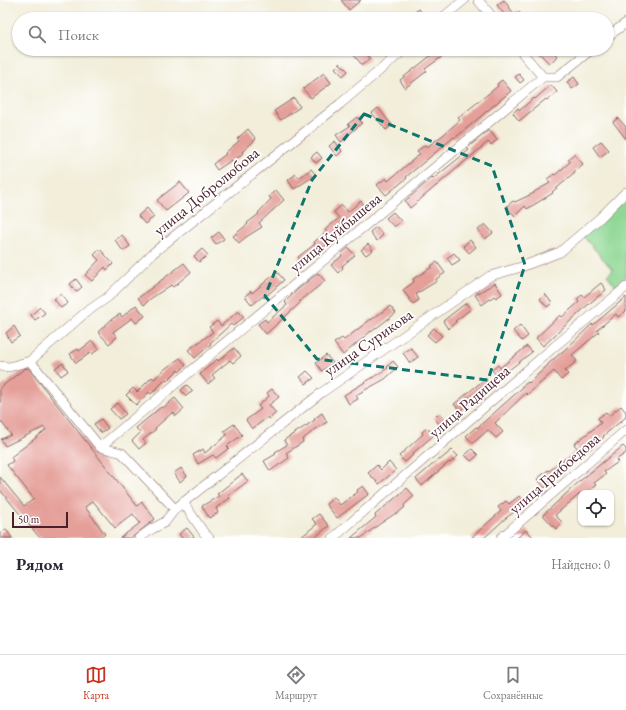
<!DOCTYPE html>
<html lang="ru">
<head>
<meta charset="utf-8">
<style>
  :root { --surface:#fff; --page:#f2f2f3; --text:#2b2b33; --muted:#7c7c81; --line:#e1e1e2; --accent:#c8321e }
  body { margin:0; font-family:"EB Garamond",serif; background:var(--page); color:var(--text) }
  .controls { position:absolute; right:12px; bottom:12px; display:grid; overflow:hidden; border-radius:8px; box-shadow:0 1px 3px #0004 }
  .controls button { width:36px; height:36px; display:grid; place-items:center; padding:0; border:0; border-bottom:1px solid var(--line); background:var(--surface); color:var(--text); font:20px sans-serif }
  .scale { position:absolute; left:12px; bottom:10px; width:56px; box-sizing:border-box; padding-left:4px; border:2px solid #4a1f2b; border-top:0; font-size:11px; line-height:14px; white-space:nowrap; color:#4a1f2b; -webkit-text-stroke:3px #fff; paint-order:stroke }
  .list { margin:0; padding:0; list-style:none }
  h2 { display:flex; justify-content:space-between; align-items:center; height:52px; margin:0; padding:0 16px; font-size:17px }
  h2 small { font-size:13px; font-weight:400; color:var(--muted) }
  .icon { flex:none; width:22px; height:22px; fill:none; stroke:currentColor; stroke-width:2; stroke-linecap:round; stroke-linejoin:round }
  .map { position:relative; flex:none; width:626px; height:538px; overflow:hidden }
  .search { position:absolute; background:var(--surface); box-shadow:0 1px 3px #0004; left:12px; right:12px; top:12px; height:44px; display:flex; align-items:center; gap:10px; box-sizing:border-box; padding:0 14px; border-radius:22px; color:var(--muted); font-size:15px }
  .sheet { height:116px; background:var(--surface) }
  nav { display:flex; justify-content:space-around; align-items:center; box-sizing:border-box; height:56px; border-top:1px solid var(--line); background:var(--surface); font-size:11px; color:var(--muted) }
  nav a { display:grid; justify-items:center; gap:2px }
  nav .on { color:var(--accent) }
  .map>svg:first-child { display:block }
</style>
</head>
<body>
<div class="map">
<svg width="626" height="538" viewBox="0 0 626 538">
  <rect width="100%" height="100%" fill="#fff"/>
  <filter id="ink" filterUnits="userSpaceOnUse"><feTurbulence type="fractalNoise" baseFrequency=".025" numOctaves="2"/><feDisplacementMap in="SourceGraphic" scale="8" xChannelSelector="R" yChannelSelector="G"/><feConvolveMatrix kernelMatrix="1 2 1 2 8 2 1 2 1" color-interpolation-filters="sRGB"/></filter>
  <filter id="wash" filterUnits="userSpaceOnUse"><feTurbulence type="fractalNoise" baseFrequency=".012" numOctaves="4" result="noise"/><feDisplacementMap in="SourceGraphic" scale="16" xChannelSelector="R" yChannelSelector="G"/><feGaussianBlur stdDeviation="0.9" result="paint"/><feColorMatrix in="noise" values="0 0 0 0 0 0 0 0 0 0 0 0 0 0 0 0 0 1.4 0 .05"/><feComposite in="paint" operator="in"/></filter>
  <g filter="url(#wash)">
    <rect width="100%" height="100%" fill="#f2eeda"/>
    <path fill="#8dd793" stroke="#6c7b5f" d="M626,194v84l-10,8 -9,-11 6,-5 -31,-35z"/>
    <g id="blocks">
      <path fill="#e59f99" d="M341,0h20l-12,10z
        M504,0l10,14 4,-3 7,8h-17l-11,-14z
        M419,9l7,10h-21z
        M359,49h4l7,10 -8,6 -9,-11z
        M535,49h15l7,7 -7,8z
        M438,50l5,6 -18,13 2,2 -22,17 -5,-8z
        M340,63l8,8 -5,5 -8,-8z
        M324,73l7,10 -20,15 -8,-9z
        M519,74l5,6 -4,3 -5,-6z
        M574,77l5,7 -7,5 -5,-7z
        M502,80l9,11 -56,47 -1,-1 -48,40 1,1 -21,17 -9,-10 9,-7 2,3 32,-27 -3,-3 8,-6 2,2 16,-12 17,-15 -2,-2 40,-32 -1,-2z
        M551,85l6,7 -10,8 -1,-1 -27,22 -6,-8 5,-5 2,2 14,-12 1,1z
        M294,98l6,9 -19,13 -7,-9z
        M378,108l14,17 -6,5 -14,-17z
        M357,117l5,6 -14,12v1l-7,6 -5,-7 14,-9 -2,-2z
        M618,118l8,9v12l-13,-17z
        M248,129l8,10 -14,13 1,1 -10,9 -1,-2 -15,10 -4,-6 13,-10 -1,-1 14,-12 -2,-2z
        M489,130l8,10 -6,5 -3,-3 -78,66 -5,-7 27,-23 1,1 36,-29 -2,-2z
        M335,141l7,10 -5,5 -8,-10z
        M601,141l8,9 -9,7 -7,-10z
        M317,152l5,6 -6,5 -5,-6z
        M574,154l9,10 -9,8 1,1 -23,19 1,1 -26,16 -2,-3 -10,10 -9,-9 7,-6 2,1 19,-9v-1l16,-9 -3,-4 7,-5 1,1 15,-13 -2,-3z
        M311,169l5,6 -22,14 -6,-9 8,-6 3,4z
        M180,182l9,11 -23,18 -9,-11z
        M276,190l8,10 -25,23 3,4 -16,10 -7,6 -6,-7 15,-12 -1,-1 12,-9 -1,-1 13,-14 -2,-3z
        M361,201l7,9 -27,20 -12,11 1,1 -26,22 -6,-7 17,-13 -1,-2 13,-10 -2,-2 14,-12 -5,-6 8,-7 6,7z
        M147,208l7,9 -9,7 -7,-8z
        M393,212l8,9 -7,6 -8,-9z
        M485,224l8,9 -8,6 -7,-9z
        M376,227l7,8 -6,6 -7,-9z
        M219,232l5,7 -8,5 -5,-6z
        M122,235l8,11 -7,5 -8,-11z
        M470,240l6,7 -7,6 -6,-7z
        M368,244l5,6 -7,5 -5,-5z
        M348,248l7,7 -13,11 1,2 -5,5 -7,-8 11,-9 -1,-2z
        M100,249l13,15 -6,6 -2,-3 -13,14 -7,-6 14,-15 -5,-5z
        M202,249l6,6 -9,7 -5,-6z
        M454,253l6,7 -8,5 -5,-7z
        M437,262l8,11 -9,6 1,2 -21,13 3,6 -6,4 -10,-14 11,-8 -1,-3 19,-12 -1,-1z
        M184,263l7,9 -13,11 -5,4 -2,-2 -21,14 -6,6 -6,-7z
        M277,272l7,8 -20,18 -1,-2 -11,9 -7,-9 6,-5 1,2z
        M318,273l7,8 -26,21 1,1 -34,31 -8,-10 7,-5 2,3 20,-17 -2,-3 12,-12z
        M76,279l6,8 -6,5 -6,-8z
        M495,283l7,11 -6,4 -2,-2 -12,9 -7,-10z
        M601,283l5,7 -16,13 -47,43 -7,-8 24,-23 2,2 17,-15 -2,-3 5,-4 2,2z
        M61,294l7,9 -7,5 -7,-9z
        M545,294l7,9 -5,4 -7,-8z
        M626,297v14l-8,6 -2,-3 -19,16 2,2 -27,23 5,6 -12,10 3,3 -7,6 -7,-9 -27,24 -1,-2 -31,30 8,9 -7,6 -8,-8 -15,13 -7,-7 10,-9 1,1 45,-40 -1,-1 7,-5 1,1 19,-18v-1l22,-19 22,-21 1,1z
        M466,303l5,6 -16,12 1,1 -8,7 -5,-8z
        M136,305l9,11 -9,7 -4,-5 -19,14 4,5 -8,7 -11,-12 14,-13 8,-5 2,3z
        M390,306l6,7 -25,19v-1l-28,24 -9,-12 8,-5 2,2 27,-21v1z
        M40,307l5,6 -10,7 -4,-5z
        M238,311l6,6 -11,9 -2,-2 -21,19 1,1 -16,14 -7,-8 25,-18 -4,-5 8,-6 4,5z
        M520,325l8,11 -6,5 -9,-10z
        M14,326l6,10 -9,6 -5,-9z
        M434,328l8,8 -7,6 -8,-7z
        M92,341l7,8 -7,5 -2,-1 -14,10 -6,-9 8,-5 1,2z
        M527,346l5,6 -27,21v1l-5,5 -8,-9 6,-5 2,3z
        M234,348l7,8 -8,7 -3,-3 -18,15 3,3 -7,6 -8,-10 17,-15 1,2z
        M411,348l7,9 -8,6 -7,-10z
        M326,355l7,8 -11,8 -6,-8z
        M180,358l6,7 -7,7 -1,-2 -11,11 -1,-2 -15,15 -2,-2 -13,13 -10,-10 7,-7 4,4 15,-15 2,2 12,-11z
        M393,361l5,6 -13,12 -29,16 2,4 -9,5 -5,-9 44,-27 -1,-1z
        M63,363l5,8 -7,5 -6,-8z
        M28,368l109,138 5,-4 13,17 -24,19h-11l20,-15 -7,-9 -18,14 -22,-27 -8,6 20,27 -5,4h-60l-40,-48v-13l24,29 10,-7 -27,-34 6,-4 -2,-4 35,-27 -2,-3 -39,19 -4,-7 10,-4 -11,-15v-32l24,-19z
        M307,371l7,7 -8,6 -6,-7z
        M485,379l7,8 -6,5 -1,-1 -25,20 -6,-7z
        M187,385l6,6 -7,5 -5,-6z
        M272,389l7,8 -10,8 7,8 -7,6 -1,-2 -16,12 -6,-9 15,-11 -3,-3 11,-10 -2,-3z
        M175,398l9,11 -8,7 -3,-4 -18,16 1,1 -13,11 3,3 -7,6 -7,-8 8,-8 -4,-5 25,-21 2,1z
        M117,403l9,11 -7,5 -9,-10z
        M621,406l5,6v5l-23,19 1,1 -11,10 -30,22 1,2 -19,17 -8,-9 11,-9 1,1 29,-22 -4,-5 27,-21 -3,-5 8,-6 3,4z
        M322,413l5,9 -14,9 -11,9 1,2 -17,11 3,5 -19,13 -6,-10 12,-7 -1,-2 12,-7 -3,-5 31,-20 -1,-1z
        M439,413l7,8 -5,5 -7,-8z
        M101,419l7,9 -7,5 -7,-9z
        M234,424l8,11 -15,11 2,2 -13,10 -3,-3 -15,9 -5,-9 10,-6 2,4 22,-18 -3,-4z
        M427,428l7,7 -22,19 1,1 -8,7 -6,-6 24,-22 -1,-2z
        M623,446l3,3v4l-10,7 2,2 -14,10 2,2 -12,9 2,2 -10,8h-5l-6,5 -20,17 8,8 -7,6 -13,-14 38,-35z
        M472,449l6,6 -7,6 -6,-6z
        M452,450l6,6 -8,7 -1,-1 -27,24 -6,-7 23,-20 1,1z
        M389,462l7,8 -17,14 -11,-11 9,-8 4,5z
        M181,468l6,8 -7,6 -6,-9z
        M242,474l6,7 -20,15 2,2 -14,10 2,5 -9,5 -7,-12 17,-10 -2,-2z
        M363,486l6,8 -32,24 -11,-14 8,-7 6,8 18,-13 -1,-2z
        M407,488l7,8 -10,9 1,2 -8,7 -1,-1 -15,10 -20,15h-10l25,-21 -1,-2z
        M519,496l7,8 -19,13 -23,21h-13l30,-27 -3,-4 8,-6 3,3z
        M319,514l10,12 -15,12h-14l17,-14 -5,-5z
        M187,528l8,10h-13l-3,-4z
        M6,529l6,9h-12v-5z
        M526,530l8,8h-17z"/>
    </g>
  </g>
  <g filter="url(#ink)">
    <use href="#blocks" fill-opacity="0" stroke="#856768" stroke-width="1"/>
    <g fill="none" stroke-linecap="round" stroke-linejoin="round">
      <g stroke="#856768" stroke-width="10">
        <path id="minor" d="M478,0l16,19
          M441,19l23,-19
          M607,37l19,-14
          M519,49l24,28
          M30,361l70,86 22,6 53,56
          M0,366l9,1 21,-6 55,-48 23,-16 45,-44 187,-149 65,-55
          M100,447l443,-370h14l35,-28
          M183,502l21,31 5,5
          M139,538l13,-9 13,-7 10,-13 146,-116 169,-117 31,-9 39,-15 41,-35 25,-25
          M333,538l222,-192 71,-59
          M501,538l125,-108"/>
      </g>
      <use href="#minor" stroke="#fff" stroke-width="9"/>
    </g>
  </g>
  <path fill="none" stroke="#0f766e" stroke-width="3" stroke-dasharray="8 5" stroke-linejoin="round" d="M364,114l128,52 33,99 -37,115 -171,-21 -52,-63 47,-116z"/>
  <g text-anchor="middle" stroke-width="3.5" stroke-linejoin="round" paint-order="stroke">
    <g font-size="16" fill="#4a1f2b" stroke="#fff">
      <text transform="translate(206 191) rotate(-39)" y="6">улица Добролюбова</text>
      <text transform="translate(335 232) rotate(-40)" y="6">улица Куйбышева</text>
      <text transform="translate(368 342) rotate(-35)" y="6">улица Сурикова</text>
      <text transform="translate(469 401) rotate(-41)" y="6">улица Радищева</text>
      <text transform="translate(554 473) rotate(-41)" y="6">улица Грибоедова</text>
    </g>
  </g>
</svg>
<div class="controls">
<button><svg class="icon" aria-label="locate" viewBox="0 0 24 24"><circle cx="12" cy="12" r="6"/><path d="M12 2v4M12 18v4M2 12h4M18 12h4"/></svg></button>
</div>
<div class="scale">50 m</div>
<div class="search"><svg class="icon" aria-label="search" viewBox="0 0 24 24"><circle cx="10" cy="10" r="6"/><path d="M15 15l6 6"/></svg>Поиск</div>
</div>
<section class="sheet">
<h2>Рядом<small>Найдено: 0</small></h2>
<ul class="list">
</ul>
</section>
<nav>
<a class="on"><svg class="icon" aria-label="map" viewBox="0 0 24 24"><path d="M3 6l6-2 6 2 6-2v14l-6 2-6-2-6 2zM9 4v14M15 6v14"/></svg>Карта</a>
<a><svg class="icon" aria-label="directions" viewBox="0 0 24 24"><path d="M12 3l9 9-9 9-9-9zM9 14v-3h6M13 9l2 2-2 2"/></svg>Маршрут</a>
<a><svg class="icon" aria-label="saved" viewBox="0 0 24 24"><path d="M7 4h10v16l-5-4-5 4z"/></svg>Сохранённые</a>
</nav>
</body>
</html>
